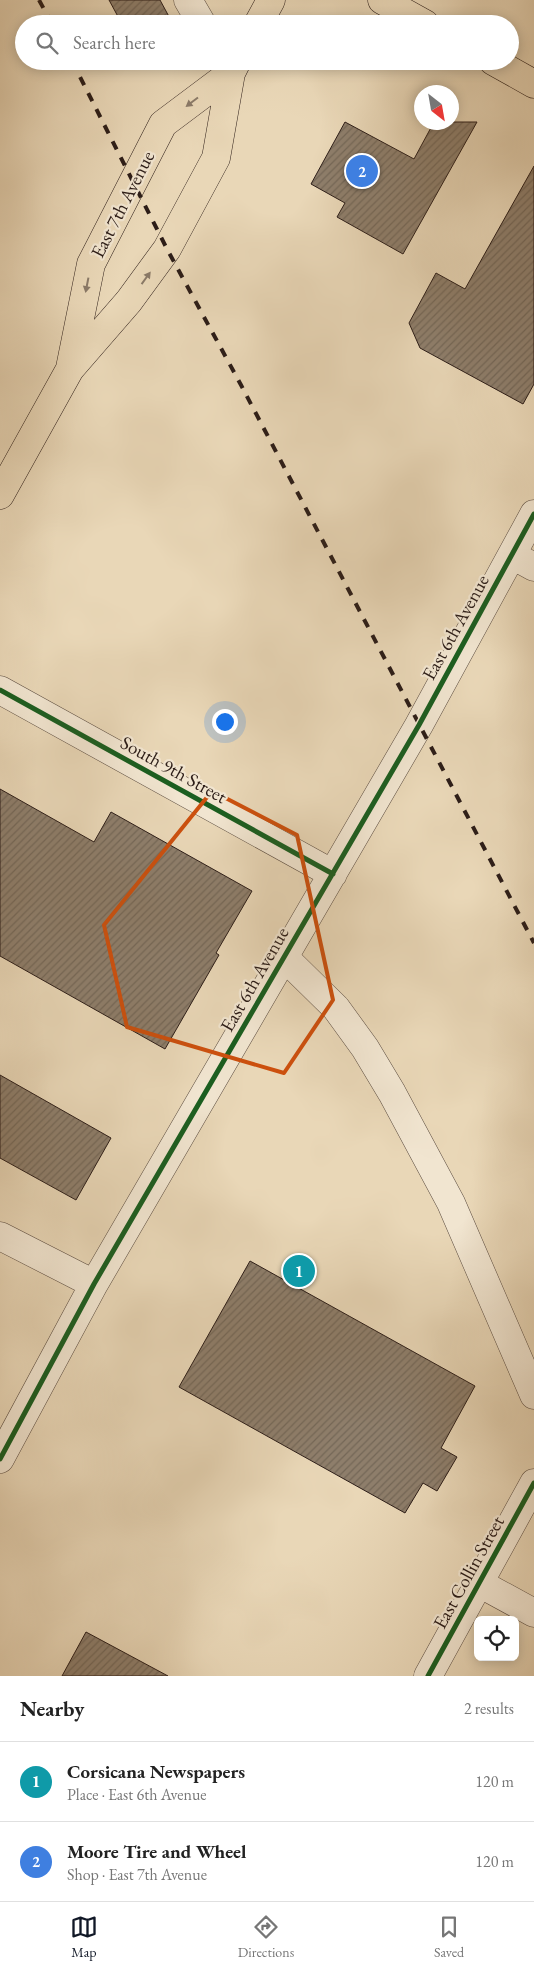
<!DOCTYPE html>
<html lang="en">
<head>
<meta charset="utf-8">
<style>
  :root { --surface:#fff; --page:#f2f2f2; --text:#222; --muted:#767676; --line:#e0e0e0; --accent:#111827 }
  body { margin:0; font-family:"EB Garamond",serif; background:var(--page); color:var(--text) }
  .controls { position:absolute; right:15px; bottom:15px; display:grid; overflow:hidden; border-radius:8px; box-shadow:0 2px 12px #0003 }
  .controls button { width:45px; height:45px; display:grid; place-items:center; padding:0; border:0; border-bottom:1px solid var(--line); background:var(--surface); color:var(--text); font:25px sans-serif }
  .compass { position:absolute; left:414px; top:85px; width:45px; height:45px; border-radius:50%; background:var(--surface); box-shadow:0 2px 12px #0003; rotate:149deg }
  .you { position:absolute; left:224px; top:721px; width:18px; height:18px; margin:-12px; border:4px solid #fff; border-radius:50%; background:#1a73e8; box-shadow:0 0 0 8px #1a73e833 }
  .badge { display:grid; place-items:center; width:32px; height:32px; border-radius:50%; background:var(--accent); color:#fff; font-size:16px; font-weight:700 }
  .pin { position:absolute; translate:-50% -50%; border:2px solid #fff; box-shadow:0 1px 5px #0006 }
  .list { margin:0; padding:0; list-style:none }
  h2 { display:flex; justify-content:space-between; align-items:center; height:65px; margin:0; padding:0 20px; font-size:21px }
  h2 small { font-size:16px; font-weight:400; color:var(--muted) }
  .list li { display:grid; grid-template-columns:32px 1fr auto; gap:15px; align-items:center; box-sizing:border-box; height:80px; padding:0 20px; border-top:1px solid var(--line) }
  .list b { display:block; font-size:19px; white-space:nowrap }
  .list p { margin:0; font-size:16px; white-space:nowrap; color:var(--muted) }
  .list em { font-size:16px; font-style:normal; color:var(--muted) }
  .icon { flex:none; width:28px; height:28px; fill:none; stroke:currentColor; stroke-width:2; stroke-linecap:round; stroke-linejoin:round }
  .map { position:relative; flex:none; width:534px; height:1676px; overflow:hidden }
  .search { position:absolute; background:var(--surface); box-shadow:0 2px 12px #0003; left:15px; right:15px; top:15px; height:55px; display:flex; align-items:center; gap:12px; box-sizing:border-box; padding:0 18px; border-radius:28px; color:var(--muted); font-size:19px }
  .sheet { height:225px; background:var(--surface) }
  nav { display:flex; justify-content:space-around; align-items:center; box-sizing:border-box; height:70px; border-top:1px solid var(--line); background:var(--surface); font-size:14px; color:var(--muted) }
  nav a { display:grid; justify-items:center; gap:2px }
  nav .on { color:var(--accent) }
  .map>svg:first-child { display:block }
</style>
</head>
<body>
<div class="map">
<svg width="534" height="1676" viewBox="0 0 534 1676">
  <defs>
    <pattern id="building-hatch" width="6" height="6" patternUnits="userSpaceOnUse" patternTransform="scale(1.25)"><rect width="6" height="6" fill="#8e7e6b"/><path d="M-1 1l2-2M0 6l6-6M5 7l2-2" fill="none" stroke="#746757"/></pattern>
  </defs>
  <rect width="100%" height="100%" fill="#e9d7b7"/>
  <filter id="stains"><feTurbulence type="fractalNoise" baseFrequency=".004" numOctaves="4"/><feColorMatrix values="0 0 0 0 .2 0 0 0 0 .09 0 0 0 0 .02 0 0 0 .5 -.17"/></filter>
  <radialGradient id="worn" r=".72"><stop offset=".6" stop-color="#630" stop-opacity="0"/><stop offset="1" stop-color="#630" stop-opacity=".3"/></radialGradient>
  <path fill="url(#building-hatch)" stroke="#2c1d18" d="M109,0h51l13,24h-51z
    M345,122l69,37 20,-37h43l-74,132 -66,-37 8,-14 -34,-19z
    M534,166v218l-11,20 -103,-56 -11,-25 27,-50 29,16z
    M0,789l94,53 17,-30 141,79 -36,62 3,2 -54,94 -165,-93z
    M0,1075l111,63 -35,62 -76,-42z
    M250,1261l225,125 -34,62 16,9 -20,34 -14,-8 -18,30 -226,-126z
    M86,1632l82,44h-106z"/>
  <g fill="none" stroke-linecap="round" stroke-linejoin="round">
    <g stroke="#5b4c40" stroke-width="29">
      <path id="minor" d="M188,0l14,24
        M512,555l22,12
        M0,690l333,184
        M284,957l52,51 29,40 27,45 59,110 83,192
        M0,1236l94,48
        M0,1459l94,-175 325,-559 115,-211
        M479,1583l55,30
        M428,1676l106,-193"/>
    </g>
    <g stroke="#2c1d18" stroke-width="29">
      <path id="major" d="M382,0l43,24
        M258,24l13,-24
        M493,61l41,23
        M70,368l21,-104 72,-140 68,-51
        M0,495l70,-126 59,-68 38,-52 49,-91 15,-85 6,-12"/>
    </g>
    <use href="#minor" stroke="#f1e5d0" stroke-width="28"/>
    <use href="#major" stroke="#e9d7b7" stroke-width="28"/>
    <path stroke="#2c1d18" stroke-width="4" stroke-dasharray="9 9" stroke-linecap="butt" d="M39,0l13,24
      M72,61l95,188 74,136 293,558"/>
    <g stroke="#f1e5d0" stroke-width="8">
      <path id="cycleway" d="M0,690l333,184
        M0,1459l94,-175 325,-559 115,-211
        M428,1676l106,-193"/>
    </g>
    <use href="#cycleway" stroke="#1b5e20" stroke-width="5"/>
  </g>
  <defs><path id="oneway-solid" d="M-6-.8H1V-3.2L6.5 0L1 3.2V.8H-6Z" transform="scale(1.25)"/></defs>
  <g fill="#8a7a68">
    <use href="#oneway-solid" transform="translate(192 102) rotate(143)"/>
    <use href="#oneway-solid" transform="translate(146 278) rotate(-54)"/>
    <use href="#oneway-solid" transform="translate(87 285) rotate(101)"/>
  </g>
  <path fill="none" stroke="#cc500e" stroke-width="4" stroke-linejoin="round" d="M212,791l85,44 36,165 -49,73 -157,-46 -23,-102z"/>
  <g text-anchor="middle" stroke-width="4.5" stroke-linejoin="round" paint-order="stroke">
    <g font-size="19" fill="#2c1d18" stroke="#f1e5d0">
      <text transform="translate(122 204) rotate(-63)" y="7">East 7th Avenue</text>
      <text transform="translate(455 627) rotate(-61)" y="7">East 6th Avenue</text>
      <text transform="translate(174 769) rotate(29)" y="7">South 9th Street</text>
      <text transform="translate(254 979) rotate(-60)" y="7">East 6th Avenue</text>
      <text transform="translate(468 1572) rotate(-61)" y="7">East Collin Street</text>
    </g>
  </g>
  <rect width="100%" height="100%" filter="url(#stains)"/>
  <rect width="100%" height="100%" fill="url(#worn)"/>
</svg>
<div class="controls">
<button><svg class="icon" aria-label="locate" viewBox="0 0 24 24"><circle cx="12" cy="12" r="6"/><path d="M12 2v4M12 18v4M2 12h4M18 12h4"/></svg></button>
</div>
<svg class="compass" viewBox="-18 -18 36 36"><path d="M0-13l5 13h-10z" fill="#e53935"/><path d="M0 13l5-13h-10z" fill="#767676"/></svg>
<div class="you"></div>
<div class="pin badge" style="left:299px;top:1271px;background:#0f9aa8">1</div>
<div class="pin badge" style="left:362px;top:171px;background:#3f7fe0">2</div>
<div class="search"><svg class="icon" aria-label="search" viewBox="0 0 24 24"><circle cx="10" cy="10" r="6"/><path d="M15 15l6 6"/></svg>Search here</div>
</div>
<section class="sheet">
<h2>Nearby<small>2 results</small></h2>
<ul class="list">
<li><span class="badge" style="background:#0f9aa8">1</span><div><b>Corsicana Newspapers</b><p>Place · East 6th Avenue</p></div><em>120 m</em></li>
<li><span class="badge" style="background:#3f7fe0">2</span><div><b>Moore Tire and Wheel</b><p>Shop · East 7th Avenue</p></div><em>120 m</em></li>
</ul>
</section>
<nav>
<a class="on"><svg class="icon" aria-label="map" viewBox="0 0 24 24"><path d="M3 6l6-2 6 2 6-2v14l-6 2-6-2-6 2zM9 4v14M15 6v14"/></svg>Map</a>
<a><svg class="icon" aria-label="directions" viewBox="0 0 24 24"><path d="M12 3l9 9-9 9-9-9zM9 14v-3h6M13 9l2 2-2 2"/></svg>Directions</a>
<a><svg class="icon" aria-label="saved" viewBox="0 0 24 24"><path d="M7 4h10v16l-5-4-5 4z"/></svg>Saved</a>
</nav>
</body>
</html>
